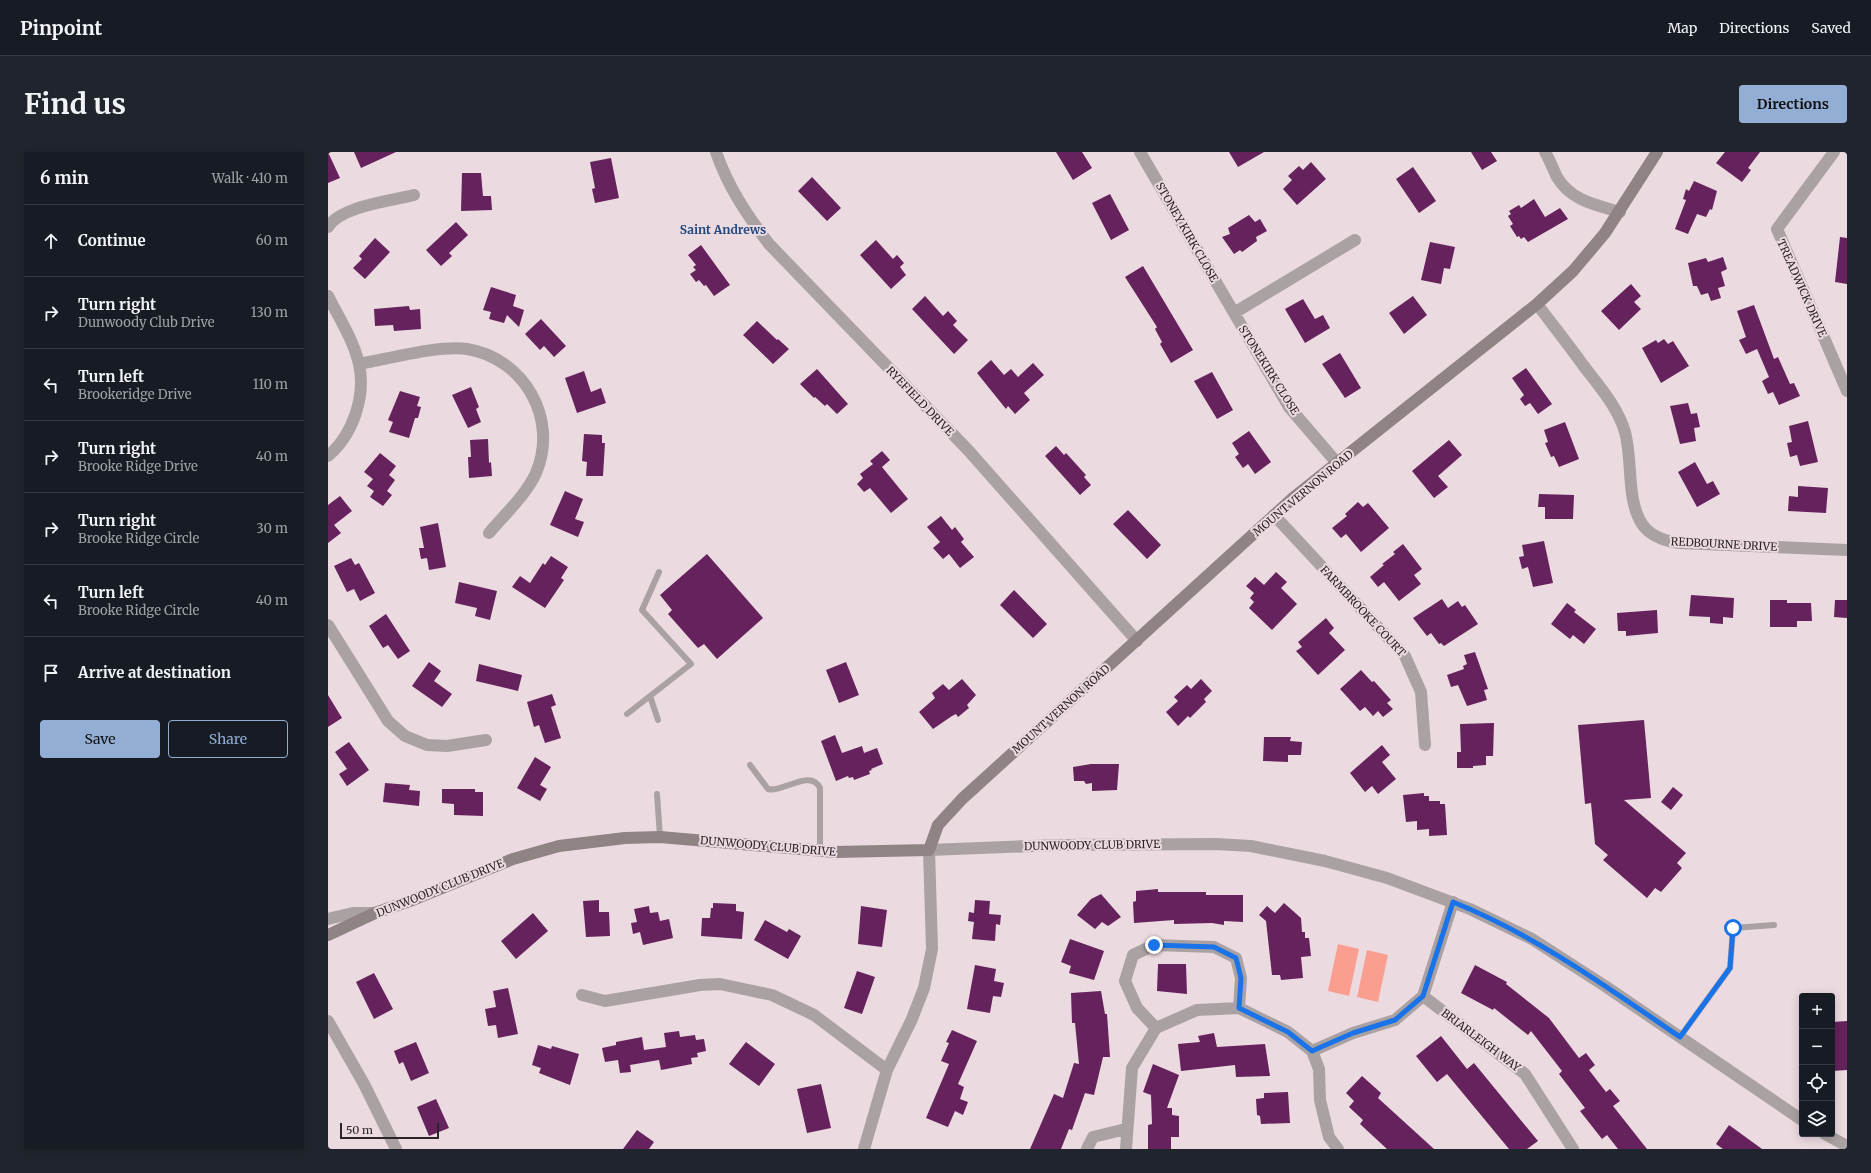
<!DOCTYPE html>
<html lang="en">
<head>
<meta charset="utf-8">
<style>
  :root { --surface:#171b24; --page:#20242c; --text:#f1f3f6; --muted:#9ea1a6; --line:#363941; --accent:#92aed4 }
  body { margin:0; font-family:Merriweather,serif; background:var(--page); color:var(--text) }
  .controls { position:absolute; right:12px; bottom:12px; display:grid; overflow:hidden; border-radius:4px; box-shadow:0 2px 10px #0003 }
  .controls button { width:36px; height:36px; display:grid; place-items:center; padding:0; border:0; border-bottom:1px solid var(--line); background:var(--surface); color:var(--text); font:20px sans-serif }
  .scale { position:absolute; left:12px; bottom:10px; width:99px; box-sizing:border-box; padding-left:4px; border:2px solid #2b2427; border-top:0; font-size:11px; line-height:14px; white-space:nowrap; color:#2b2427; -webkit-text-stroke:3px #ecdae1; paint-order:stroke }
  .stop { position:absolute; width:12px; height:12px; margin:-9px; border:3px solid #1a73e8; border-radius:50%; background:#fff }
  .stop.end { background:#1a73e8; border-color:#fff; box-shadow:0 1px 4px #0008 }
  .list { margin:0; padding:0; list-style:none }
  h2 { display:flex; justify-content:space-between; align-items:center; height:52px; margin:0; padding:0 16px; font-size:17px }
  h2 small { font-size:13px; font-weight:400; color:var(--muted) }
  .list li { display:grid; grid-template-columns:26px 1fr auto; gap:12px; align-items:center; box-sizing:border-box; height:72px; padding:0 16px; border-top:1px solid var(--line) }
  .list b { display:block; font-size:15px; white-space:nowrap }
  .list p { margin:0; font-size:13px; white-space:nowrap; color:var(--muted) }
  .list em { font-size:13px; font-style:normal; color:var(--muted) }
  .actions { display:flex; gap:8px; padding:12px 16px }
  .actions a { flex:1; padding:9px 0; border:1px solid var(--accent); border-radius:4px; text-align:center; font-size:14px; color:var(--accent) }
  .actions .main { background:var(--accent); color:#111 }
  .icon { flex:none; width:22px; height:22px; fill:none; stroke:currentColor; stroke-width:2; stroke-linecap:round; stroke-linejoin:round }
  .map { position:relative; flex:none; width:1519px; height:997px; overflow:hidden; border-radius:4px }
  header { display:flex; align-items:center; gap:24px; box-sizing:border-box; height:56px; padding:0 20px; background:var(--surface); border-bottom:1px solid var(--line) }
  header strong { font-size:19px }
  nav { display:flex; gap:22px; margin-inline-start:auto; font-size:14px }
  .intro { display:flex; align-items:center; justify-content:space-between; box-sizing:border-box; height:96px; padding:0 24px }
  h1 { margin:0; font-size:28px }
  .button { padding:10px 18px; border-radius:4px; background:var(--accent); color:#111; font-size:14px; font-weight:700 }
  main { display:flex; gap:24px; padding:0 24px }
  aside { flex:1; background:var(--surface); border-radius:4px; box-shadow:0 2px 10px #0003 }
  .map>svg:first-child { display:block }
</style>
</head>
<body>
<header>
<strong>Pinpoint</strong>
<nav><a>Map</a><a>Directions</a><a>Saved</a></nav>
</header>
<div class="intro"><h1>Find us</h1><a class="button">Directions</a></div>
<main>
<aside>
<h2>6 min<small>Walk · 410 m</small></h2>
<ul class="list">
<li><svg class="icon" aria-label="ahead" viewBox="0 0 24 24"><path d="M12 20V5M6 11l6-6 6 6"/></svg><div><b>Continue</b></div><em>60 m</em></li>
<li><svg class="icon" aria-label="right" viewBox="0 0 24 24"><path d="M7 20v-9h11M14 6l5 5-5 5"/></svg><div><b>Turn right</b><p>Dunwoody Club Drive</p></div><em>130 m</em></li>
<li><svg class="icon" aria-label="left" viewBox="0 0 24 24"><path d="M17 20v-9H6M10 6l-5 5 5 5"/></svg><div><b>Turn left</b><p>Brookeridge Drive</p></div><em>110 m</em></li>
<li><svg class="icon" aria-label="right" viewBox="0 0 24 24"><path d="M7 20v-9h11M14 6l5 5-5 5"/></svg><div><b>Turn right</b><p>Brooke Ridge Drive</p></div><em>40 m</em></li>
<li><svg class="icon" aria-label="right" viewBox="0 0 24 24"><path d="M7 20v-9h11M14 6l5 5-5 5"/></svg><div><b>Turn right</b><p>Brooke Ridge Circle</p></div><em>30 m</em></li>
<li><svg class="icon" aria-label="left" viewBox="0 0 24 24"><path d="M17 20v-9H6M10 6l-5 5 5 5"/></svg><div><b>Turn left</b><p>Brooke Ridge Circle</p></div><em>40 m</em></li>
<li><svg class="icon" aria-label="arrive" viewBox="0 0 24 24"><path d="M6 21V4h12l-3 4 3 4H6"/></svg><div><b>Arrive at destination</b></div></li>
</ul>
<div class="actions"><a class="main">Save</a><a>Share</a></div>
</aside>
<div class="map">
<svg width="1519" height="997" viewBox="0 0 1519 997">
  <rect width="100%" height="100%" fill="#ecdae1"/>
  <path fill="#fa9f8f" d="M1010,792l21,5 -10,47 -21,-5z
    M1039,798l21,5 -10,47 -21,-5z"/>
  <path fill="#66225c" d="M0,0l12,26 -12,5z
    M26,0h42l-35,16z
    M728,0h26l10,16 -19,12z
    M901,0h35l-26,15z
    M1143,0h20l6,9 -15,9z
    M1397,0h35l-12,16 3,2 -9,12 -26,-19z
    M283,6l8,40 -24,5 -3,-14 3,-1 -5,-26z
    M983,10l15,17 -29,26 -14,-16 9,-9 -4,-4 11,-10 4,4z
    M1085,15l23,34 -17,12 -23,-34z
    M134,21h19l2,23h8l1,14 -31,1z
    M484,25l29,31 -14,13 -29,-30z
    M1366,29l23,10 -5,19 -2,-1 -4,8 -9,-3 -9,20 -13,-5 11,-29 -3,-1 3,-10 3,2z
    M782,42l19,36 -18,10 -19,-37z
    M1206,47l11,18 15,-9 8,11 -40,23 -4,-5 -3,2 -2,-3 -2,1 -7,-11 3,-2 -5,-8 3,-2 -2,-3 10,-6 2,3z
    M921,63l6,7 5,-3 7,12 -11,6 1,4 -15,11 -2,-2 -6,4 -12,-17 8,-3 -2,-6z
    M128,70l12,13 -19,18 3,3 -11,10 -15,-16z
    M1512,85l7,1v46l-12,-2z
    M47,86l15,14 -25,27 -12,-11 9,-9 -3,-3z
    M548,88l17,19 4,-4 7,8 -4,4 6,8 -15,14 -31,-34z
    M1102,90l25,5 -5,22 -6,-1 -3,16 -20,-4z
    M373,93l29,40 -16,11 -8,-11 -2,1 -5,-6 -3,2 -6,-8 6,-4 -3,-3 3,-2 -8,-10z
    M1395,105l4,12 -6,3 4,14 -7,2 3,10 -10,3 -3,-8 -7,2 -4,-9h-4l-5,-23 18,-5 2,4z
    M815,114l50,84 -22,13 -11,-19 2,-2 -7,-13 2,-2 -32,-50z
    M1303,132l10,12 -7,6 7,7 -22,21 -18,-19z
    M163,135l25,8 -3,11 11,4 -5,17 -12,-12 -3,8 -15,-4 2,-7 -8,-2z
    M597,144l18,20 5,-5 9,10 -4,4 15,15 -14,14 -42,-45z
    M1085,144l14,19 -23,19 -15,-21z
    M975,147l12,20 8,-4 7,13 -25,15 -20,-34z
    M1426,153l20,54 4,-2 12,27 4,-1 6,13 -21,9 -6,-13 -5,2 -6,-13 7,-4 -12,-28 -11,5 -7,-14 7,-3 -9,-26z
    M81,154l1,4 10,-1 1,20 -27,2 -1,-6 -18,1 -1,-17z
    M213,167l25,27 -12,11 -10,-11 -4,4 -15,-16z
    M429,169l20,19 1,-1 11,10 -16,15 -30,-29z
    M1336,187l4,5 5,-3 16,25 -28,17 -19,-35 14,-8 2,3z
    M1012,201l21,35 -16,10 -23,-34z
    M663,208l13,15 7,-6 7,8 15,-14 11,12 -20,18 6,7 -15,14 -7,-8 -2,3 -29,-36z
    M1198,216l26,36 -14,10 -8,-11 -5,3 -5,-7 4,-4 -12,-17z
    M489,217l31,35 -11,10 -10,-10 -2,2 -10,-9 -1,1 -14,-14z
    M256,219l7,21 10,-4 5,15 -29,10 -12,-35z
    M884,220l21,38 -16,9 -23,-38z
    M143,235l8,20 -3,2 5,13 -13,6 -16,-33z
    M72,239l20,6 -3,9 4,1 -3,11h-3l-6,20 -20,-6 4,-10 -5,-2z
    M1360,251l3,11 6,-1 3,14 -6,1 2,13 -16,3 -10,-38z
    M1480,269l10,41 -18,4 -3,-11 -7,2 -3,-14 5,-1 -3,-16z
    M1237,270l14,37 -20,8 -5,-11 -3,1 -6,-14 3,-1 -4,-12z
    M921,279l22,31 -16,12 -7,-10 -5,4 -8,-11 4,-3 -7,-11z
    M256,282l18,1v8h3l-2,33h-17l1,-14 -5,-1z
    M160,287l1,24 2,-1 1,14 -23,2 -1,-21h3l-1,-17z
    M1121,288l13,15 -24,21 10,11 -14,11 -22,-27z
    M728,294l8,9 2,-2 20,22 -2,2 7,8 -11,10 -35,-39z
    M554,299l8,9 -8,7 26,32 -17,14 -21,-25 -6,4 -7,-8 6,-6 -3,-4 13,-10 -3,-3z
    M52,301l16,13 -7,9 6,5 -8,11 5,4 -9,11 -13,-9 4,-6 -7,-5 6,-7 -9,-7z
    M1367,310l12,22 6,-3 7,13 -23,13 -19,-35z
    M1470,334l30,2 -2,25 -38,-2 1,-15 9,1z
    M237,339l18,8 -8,20 9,3 -6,15 -28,-12z
    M1211,342l35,1 -1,24h-28v-12h-7z
    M12,344l12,15 -18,14 7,8 -13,10v-38z
    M1030,350l5,5 5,-4 21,25 -28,24 -15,-18 -5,4 -9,-10 15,-12 -2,-2z
    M800,358l33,35 -14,14 -34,-35z
    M613,364l11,14 3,-3 9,12 -3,3 13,15 -14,11 -11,-14 -6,5 -10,-11 7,-6 -13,-15z
    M110,371l8,44 -17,3 -2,-12 -6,1 -2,-11h5l-4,-21z
    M1216,389l9,42 -20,4 -5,-20 -6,2 -3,-12 5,-1 -2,-11z
    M1075,392l19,25 -8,6 7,9 -22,17 -15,-19 -6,5 -8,-10 14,-12 -2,-1 13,-10 -2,-2z
    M379,402l56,64 -46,41 -13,-15 -6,4 -30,-34 4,-4 -12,-15z
    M223,404l17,11 -7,11 3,2 -19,28 -33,-21 8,-11 10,7 13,-20 2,2z
    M23,406l4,7 4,-2 16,30 -15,8 -6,-12 -7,3 -13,-26z
    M948,420l11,10 -6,6 16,16 -25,26 -23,-22 5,-6 -4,-4 4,-5 -8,-7 9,-9 9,8z
    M131,430l38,9 -7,29 -15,-4 2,-8 -22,-5z
    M686,438l33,34 -14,14 -33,-33z
    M1363,443l43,3 -1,20 -10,-1v7l-13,-1v-6l-21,-1z
    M1114,447l6,9 10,-7 4,6 3,-2 13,19 -34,22 -3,-3 -2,1 -8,-11 -4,3 -14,-18z
    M1442,448h17v3h24l1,18h-15v6h-27z
    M1507,448h12v18l-13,-1z
    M1239,451l9,7 -2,2 22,17 -12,15 -11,-9 -3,4 -19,-15z
    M1329,458l1,23 -32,3v-5h-8l-1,-18z
    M58,462l24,37 -12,8 -10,-14 -5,3 -14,-22z
    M998,466l8,10 -5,5 16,17 -27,25 -22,-24 6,-4 -4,-5z
    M1147,500l13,37 -4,1 3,10 -20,6 -9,-21 -7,2 -4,-12 17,-6 -1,-3 4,-2 -3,-9z
    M101,510l12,9 -7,10 18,13 -10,13 -30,-21z
    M518,510l13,33 -20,8 -13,-33z
    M151,512l43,11 -4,16 -42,-10z
    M1033,518l11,12 2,-1 17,19 -4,3 6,6 -10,8 -5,-6 -5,5 -8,-9 -5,4 -20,-22z
    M634,527l14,16 -9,10 2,3 -11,9 -2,-3 -4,2 -19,13 -14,-17 16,-14 -3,-5 11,-9 6,6z
    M873,527l11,12 -8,8 2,3 -16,16 -2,-2 -10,10 -12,-14 12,-11 -4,-4 13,-12 4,4z
    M224,542l4,11 -5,2 10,31 -16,5 -6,-18 -5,2 -7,-25z
    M0,543l14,23 -14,9z
    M1316,568l7,78 -27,2 62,53 -9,10 5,5 -21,24 -6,-4 -8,10 -44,-38 5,-5 -13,-11 -4,-41 -6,1 -7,-79z
    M1166,571l-1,33h-7v9l-13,1v2h-16v-16h4l-1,-28z
    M507,583l7,18 20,-7 2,7 13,-5 6,16 -12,5 1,1 -3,1 1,3 -16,6 -1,-3 -4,1 -1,-2 -12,5 -15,-40z
    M936,585h27l-1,4 12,1 -1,13h-13v7l-25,-1z
    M21,590l20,28 -22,16 -8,-12 8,-5 -12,-17z
    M1054,593l8,10 -8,7 14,17 -18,15 -6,-8 -7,6 -15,-19z
    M207,605l16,10 -11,18 7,4 -7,12 -23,-13z
    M763,612h28l-2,26 -25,1v-8l-6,1 -2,-3h-10l-1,-14z
    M57,631l25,2 -1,5 11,1 -1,15 -36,-4z
    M1345,635l10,8 -12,15 -10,-8z
    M114,637h33v3h8v24l-29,-1v-11l-12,-1z
    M1096,641v3h5v5h11v3h5l2,31 -18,1v-7l-12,1v-9l-11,1 -3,-27z
    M830,737v3h48v3h37v27l-19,-1v4l-12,-2 -38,1v-4l-40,3 -1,-21 3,-1v-10z
    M773,742l20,23 -13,9 -6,-4 -7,7 -18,-14 14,-16z
    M271,748v12h10l1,24 -24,1 -3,-36z
    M647,748l15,1 -1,13 12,1 -1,10 -4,-1 -1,17 -23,-2 2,-17 -6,-1 1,-9 5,1z
    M385,751l23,1v7l8,1 -2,27 -41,-3 1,-18h8l1,-10h2z
    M956,751l17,15 1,14h3v6h4l2,18 -10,1 2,21 -22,2 -1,-5h-8l-6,-54 -7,-6 8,-9 8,7z
    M321,754l1,7 8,-1 2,9 9,-2 4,19 -30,7 -3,-13 -7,2 -2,-11 6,-1 -3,-13z
    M533,754l26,4 -5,37 -24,-3z
    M205,761l15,18 -32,28 -15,-18z
    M437,768l22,12 2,-3 12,7 -13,23 -34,-19z
    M742,787l34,12 -10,29 -25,-7 2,-7 -10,-4z
    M830,812h28l1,30 -30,-3z
    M647,813l21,4 -2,12 10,2 -3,14 -8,-1 -3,17 -23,-4z
    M1147,813l32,17 -1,2 43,34 30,40 7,-5 9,12 -6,5 17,22 4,-3 10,12 -7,5 34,43h-29l-11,-14 -5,4 -22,-28 5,-3 -26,-34 3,-3 -31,-40 -3,4 -34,-27 -1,2 -32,-17z
    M529,819l18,6 -13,37 -18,-6z
    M46,821l19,36 -19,10 -18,-37z
    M180,836l10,46 -20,4 -2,-13 -8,1 -3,-17 11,-2 -3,-16z
    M773,839l4,23h2l3,43h-7l-9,38 -9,-2 -13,37 -3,-1 -8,20h-31l24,-55 9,4 11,-35 5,1 -4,-41h-3l-1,-30z
    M1519,869v49l-15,1v-49z
    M624,878l25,11 -19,43 6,3 -4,12 8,3 -5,13 -8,-4 -7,16 -22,-9 23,-54 -8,-3 8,-18 -3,-1z
    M351,879l1,6 15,-2 1,5 8,-1 2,12 -9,2 1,4 -7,1 1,6 -31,6 -2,-10 -29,5 1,7 -11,1 -2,-13 -13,2 -3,-14 14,-3v-3l26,-5 2,13 22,-3 -2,-14z
    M886,881l3,14 48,-3 5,32 -34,1 -1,-12 -54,6 -3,-27 22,-2 -2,-6z
    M1113,884l26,33 7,-6 64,78 -11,8h-18l-62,-75 -10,8 -21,-26z
    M88,890l13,31 -18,8 -8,-19 -4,2 -5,-13z
    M418,890l29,22 -16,22 -30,-22z
    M210,893l13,4 1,-3 27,8 -9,31 -31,-12 2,-5 -9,-3z
    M825,912l26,11 -12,33h5v7l7,1v21h-8v12h-23v-24l4,-1 -1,-29 -8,-3z
    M1034,924l19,17 -3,5 56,51h-47l-27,-25 3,-4 -14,-13 5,-6 -8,-8z
    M493,932l10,44 -24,5 -10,-44z
    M960,940l2,31 -29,1 -1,-8 -3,-1 -1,-16 8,-1v-5z
    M108,947l13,29 -20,8 -12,-29z
    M1401,973l33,24h-39l-7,-5z
    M309,978l17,12 -5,7h-26z"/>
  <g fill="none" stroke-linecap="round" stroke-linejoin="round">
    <path stroke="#aaa2a2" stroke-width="6" d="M322,544l8,24
      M299,562l64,-50 -49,-54 17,-38
      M422,613l18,24c14,4 43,-21 52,-1v62
      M329,642l3,43
      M1352,885l50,-69 3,-40 41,-3"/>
    <path stroke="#aaa2a2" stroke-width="12" d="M388,0c12,35 31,63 53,92l199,206 169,191
      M812,0l149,255 48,56
      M1217,0c5,8 8,17 12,25 14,24 39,28 63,35
      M1506,0l-57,77 70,162
      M0,75c13,-21 63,-26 86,-32
      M0,144c11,22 25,43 31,68 7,32 -6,71 -31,92
      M1209,152c15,20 31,40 46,61 16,21 34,41 42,67 8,29 1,67 17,92 8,12 23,17 37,19l168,7
      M906,161l121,-73
      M31,212c29,-5 80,-19 108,-15 57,9 92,70 69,124 -10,22 -31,41 -47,60
      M946,363l131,141 16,36 4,53
      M0,473l60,96 17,15 22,9 20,1 39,-6
      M254,843l23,6 95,-16 20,-1 52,11 42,20 73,55
      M1095,844l102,78 48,75
      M0,869l36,63 32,65
      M828,876l-19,-20 -12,-27 8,-26 21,-10 60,2 22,11 5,20 -2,30
      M536,997l23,-79 25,-51 12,-31 8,-39 -3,-99
      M759,997l6,-12 33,-8
      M798,997l6,-81 24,-40 41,-18 42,-2 49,24 24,19
      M1010,997l-9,-12 -9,-37 -1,-31 -7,-18 41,-18 42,-13 28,-24 30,-94"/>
    <path stroke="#aaa2a2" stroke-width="12" d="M601,698l129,-5 158,-1 35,2 74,15 62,17 83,31 62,30 73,47 197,134
      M0,767l25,-6h22
      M1497,982l22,12"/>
    <path stroke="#8f8384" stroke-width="12" d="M0,783l47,-22 40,-14 98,-40 46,-13 66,-8 35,-1 175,15 94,-2 9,-25 24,-26 331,-301 244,-194 36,-33 32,-38 52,-81"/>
  </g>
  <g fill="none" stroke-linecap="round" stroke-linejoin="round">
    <path stroke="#1a73e8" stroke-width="5" d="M826,793l60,2 22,11 5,20 -2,30 49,24 24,19 41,-18 42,-13 28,-24 30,-94c82,33 154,85 227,135l50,-69 3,-40"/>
  </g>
  <g text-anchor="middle" stroke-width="4" stroke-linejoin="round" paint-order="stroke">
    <g font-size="11" fill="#2b2427" stroke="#ecdae1">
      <text transform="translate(859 80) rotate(60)" y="4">STONEY KIRK CLOSE</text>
      <text transform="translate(1474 136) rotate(66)" y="4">TREADWICK DRIVE</text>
      <text transform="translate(941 218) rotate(58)" y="4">STONEKIRK CLOSE</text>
      <text transform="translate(592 249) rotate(46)" y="4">RYEFIELD DRIVE</text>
      <text transform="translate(975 341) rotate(-40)" y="4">MOUNT VERNON ROAD</text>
      <text transform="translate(1396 392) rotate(3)" y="4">REDBOURNE DRIVE</text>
      <text transform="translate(1035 459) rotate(47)" y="4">FARMBROOKE COURT</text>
      <text transform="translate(733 557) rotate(-42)" y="4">MOUNT VERNON ROAD</text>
      <text transform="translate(764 693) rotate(-1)" y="4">DUNWOODY CLUB DRIVE</text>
      <text transform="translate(440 694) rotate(5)" y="4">DUNWOODY CLUB DRIVE</text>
      <text transform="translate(112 736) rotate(-22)" y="4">DUNWOODY CLUB DRIVE</text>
      <text transform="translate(1153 888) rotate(37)" y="4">BRIARLEIGH WAY</text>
    </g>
    <g font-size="12" font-weight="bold" fill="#23487d" stroke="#ecdae1">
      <text x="395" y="82">Saint Andrews</text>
    </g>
  </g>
</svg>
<div class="controls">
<button>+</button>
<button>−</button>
<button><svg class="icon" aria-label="locate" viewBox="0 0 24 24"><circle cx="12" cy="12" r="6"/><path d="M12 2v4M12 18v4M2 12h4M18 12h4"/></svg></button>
<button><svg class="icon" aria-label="layers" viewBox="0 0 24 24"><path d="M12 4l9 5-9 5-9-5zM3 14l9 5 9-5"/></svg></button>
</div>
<div class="scale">50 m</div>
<div class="stop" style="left:1405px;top:776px"></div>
<div class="stop end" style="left:826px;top:793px"></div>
</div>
</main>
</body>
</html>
